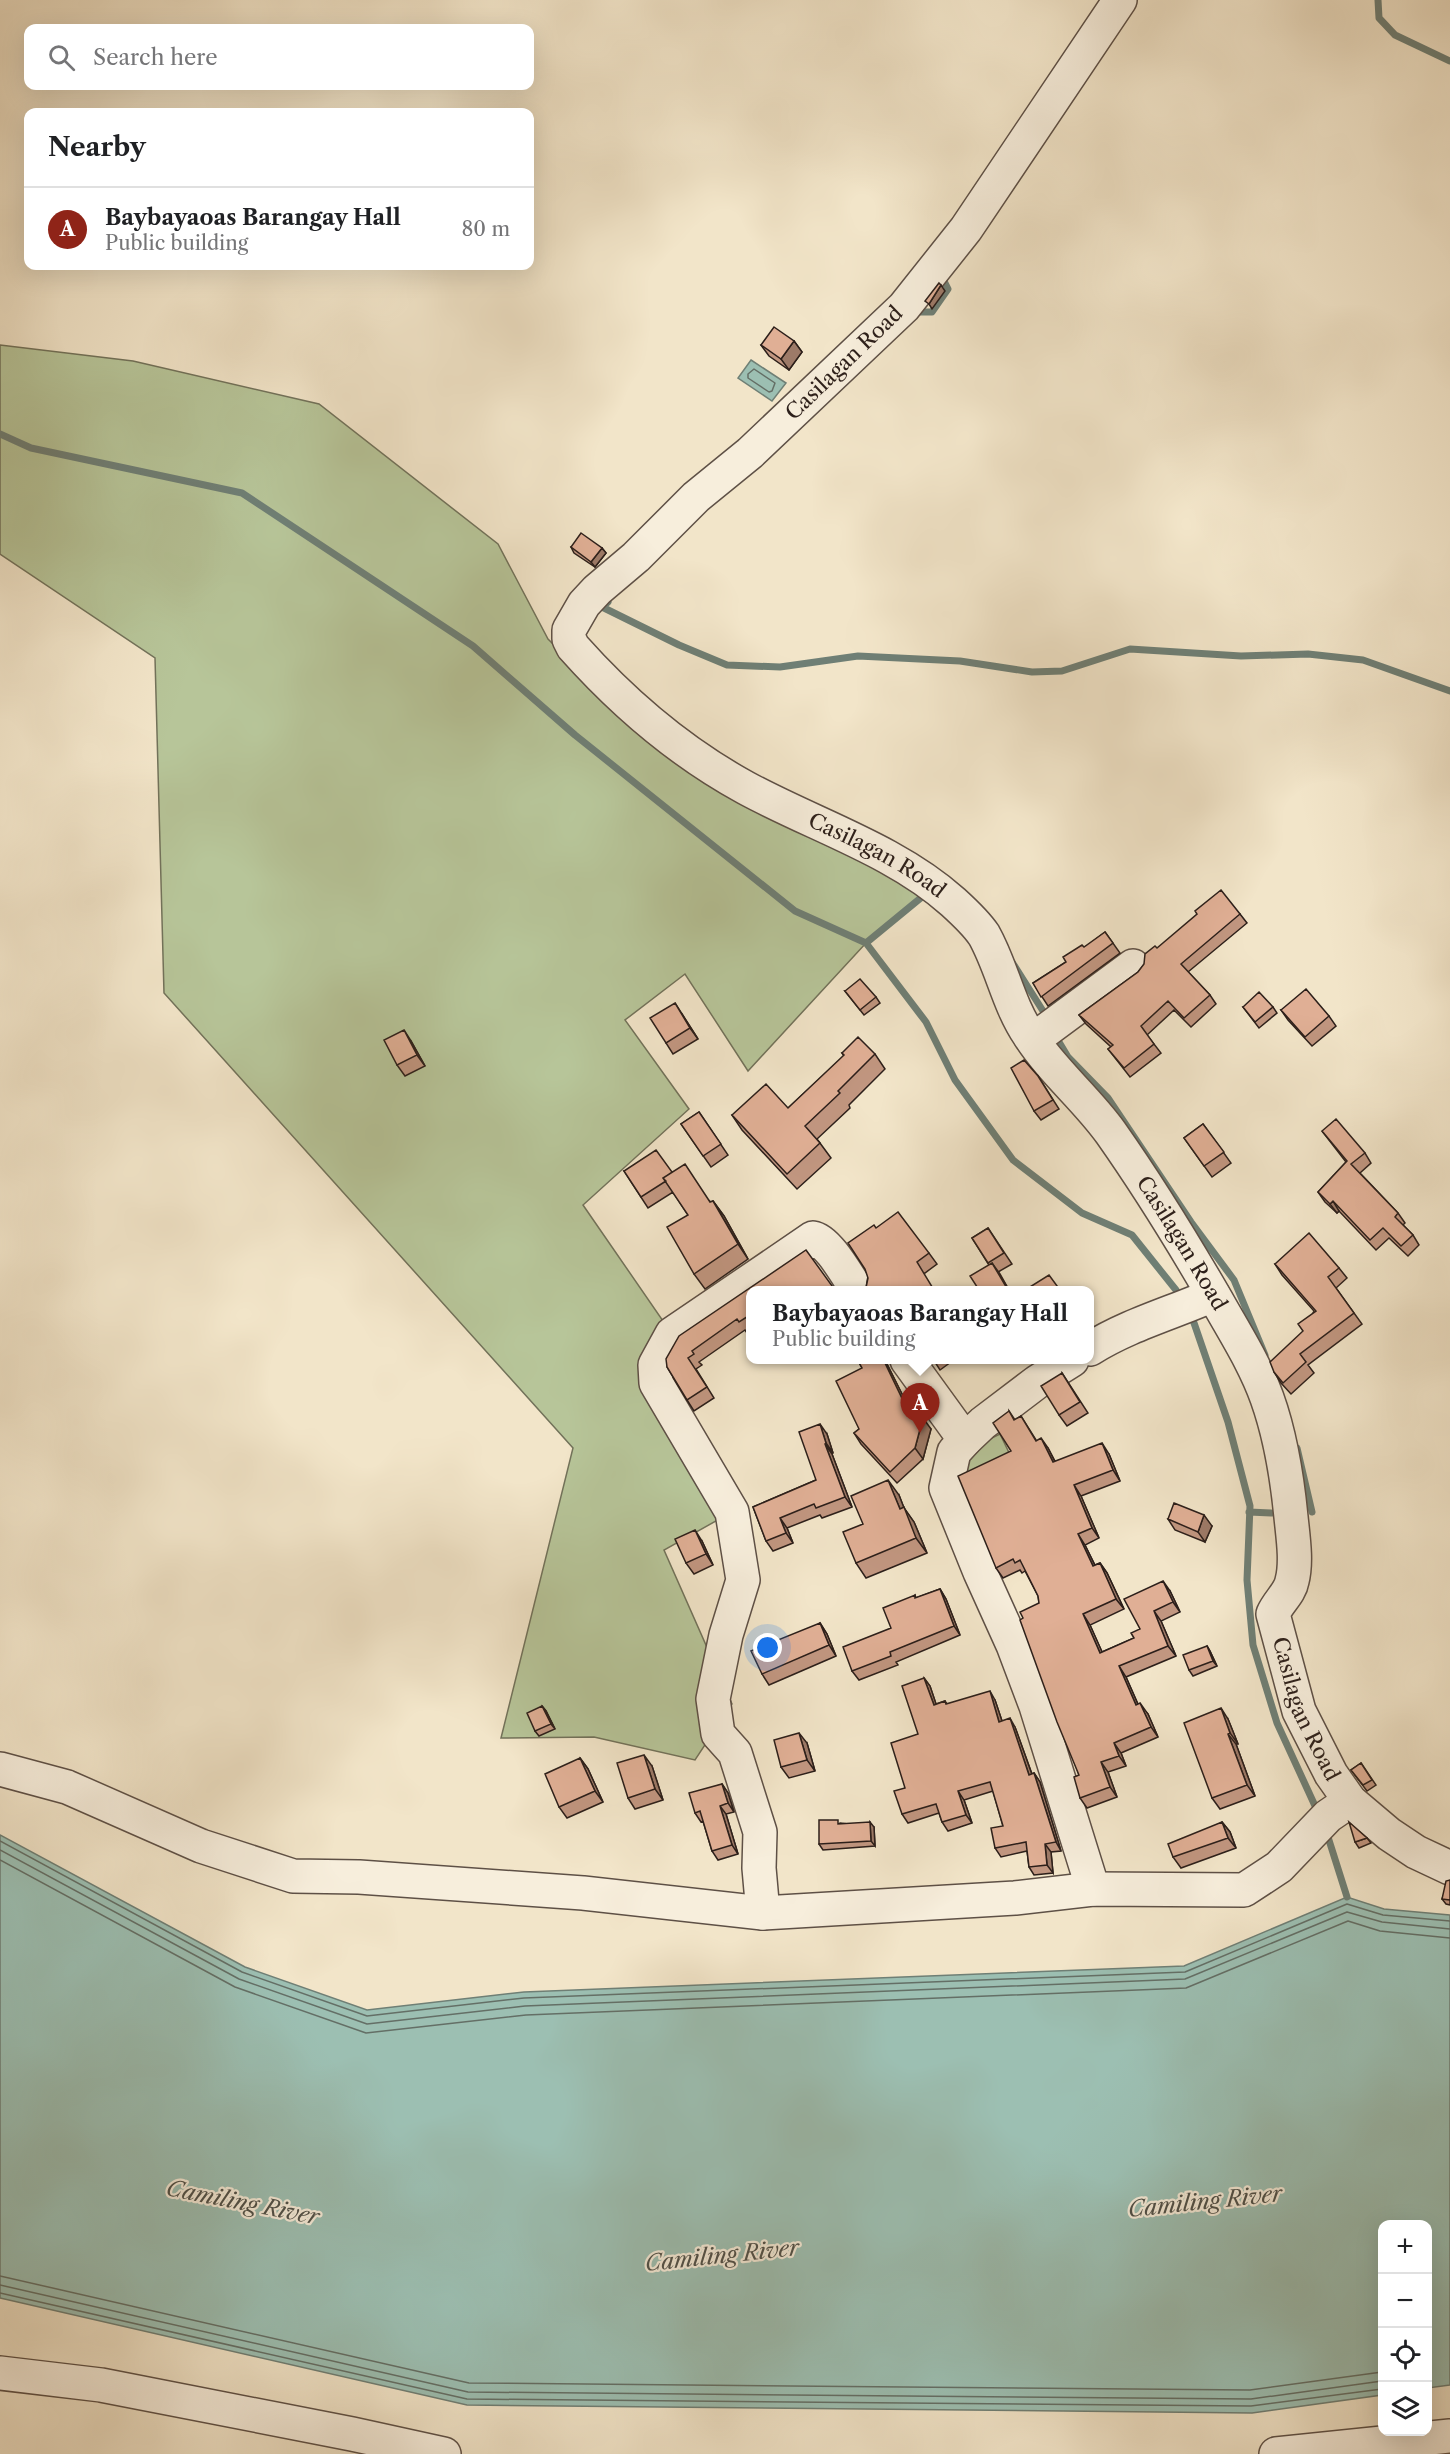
<!DOCTYPE html>
<html lang="en">
<head>
<meta charset="utf-8">
<style>
  :root { --surface:#fff; --page:#f2f2f2; --text:#202124; --muted:#757577; --line:#e0e0e0; --accent:#8f2418 }
  body { margin:0; font-family:"Libre Caslon Text",serif; background:var(--page); color:var(--text) }
  .controls { position:absolute; right:18px; bottom:18px; display:grid; overflow:hidden; border-radius:12px; box-shadow:0 6px 24px #0002 }
  .controls button { width:54px; height:54px; display:grid; place-items:center; padding:0; border:0; border-bottom:2px solid var(--line); background:var(--surface); color:var(--text); font:30px sans-serif }
  .you { position:absolute; left:768px; top:1648px; width:21px; height:21px; margin:-15px; border:4px solid #fff; border-radius:50%; background:#1a73e8; box-shadow:0 0 0 9px #1a73e833 }
  .badge { display:grid; place-items:center; width:39px; height:39px; border-radius:50%; background:var(--accent); color:#fff; font-size:20px; font-weight:700 }
  .pin { position:absolute; translate:-50% -50px; filter:drop-shadow(0 2px 3px #0008) }
  .pin::after { content:''; position:absolute; top:32px; width:21px; height:18px; background:inherit; clip-path:polygon(0 0,100% 0,50% 100%) }
  .popup { position:absolute; left:746px; top:1286px; width:348px; height:78px; box-sizing:border-box; display:grid; place-content:center; border-radius:12px; background:var(--surface); filter:drop-shadow(0 2px 4px #0005); font-size:20px; white-space:nowrap; color:var(--muted) }
  .popup b { font-size:22px; color:var(--text) }
  .popup::after { content:''; position:absolute; left:50%; top:100%; margin-left:-12px; border:12px solid transparent; border-top-color:var(--surface) }
  .list { margin:0; padding:0; list-style:none }
  h2 { display:flex; justify-content:space-between; align-items:center; height:78px; margin:0; padding:0 24px; font-size:26px }
  h2 small { font-size:20px; font-weight:400; color:var(--muted) }
  .list li { display:grid; grid-template-columns:39px 1fr auto; gap:18px; align-items:center; box-sizing:border-box; height:84px; padding:0 24px; border-top:2px solid var(--line) }
  .list b { display:block; font-size:22px; white-space:nowrap }
  .list p { margin:0; font-size:20px; white-space:nowrap; color:var(--muted) }
  .list em { font-size:20px; font-style:normal; color:var(--muted) }
  .icon { flex:none; width:33px; height:33px; fill:none; stroke:currentColor; stroke-width:2; stroke-linecap:round; stroke-linejoin:round }
  .map { position:relative; flex:none; width:1450px; height:2454px; overflow:hidden }
  .search { position:absolute; background:var(--surface); box-shadow:0 6px 24px #0002; left:24px; top:24px; width:510px; height:66px; display:flex; align-items:center; gap:15px; box-sizing:border-box; padding:0 21px; border-radius:12px; color:var(--muted); font-size:22px }
  .panel { position:absolute; background:var(--surface); box-shadow:0 6px 24px #0002; left:24px; top:108px; width:510px; height:162px; border-radius:12px }
  .map>svg:first-child { display:block }
</style>
</head>
<body>
<div class="map">
<svg width="1450" height="2454" viewBox="0 0 1450 2454">
  <rect width="100%" height="100%" fill="#f2e5c9"/>
  <filter id="stains"><feTurbulence type="fractalNoise" baseFrequency=".00333" numOctaves="4"/><feColorMatrix values="0 0 0 0 .2 0 0 0 0 .09 0 0 0 0 .02 0 0 0 .5 -.17"/></filter>
  <radialGradient id="worn" r=".72"><stop offset=".6" stop-color="#630" stop-opacity="0"/><stop offset="1" stop-color="#630" stop-opacity=".3"/></radialGradient>
  <path fill="#b7c599" stroke="#72725a" stroke-width="1.5" d="M0,345l133,16 186,43 179,140 50,95 56,55 330,192 -68,57 -118,128 -63,-97 -60,46 64,89 -106,96 89,129 -17,31 77,147 -68,38 68,154 -37,56 -101,-23 -93,1 72,-290 -409,-455 -9,-335 -155,-104z
    M1000,1434l13,27 -44,21 -13,-27z"/>
  <path fill="#9cbfb2" stroke="#6f7f75" stroke-width="1.5" d="M751,360l35,23 -14,18 -34,-23z
    M0,1835l245,132 122,43 157,-18 660,-26 163,-69 37,12 66,6v470l-22,3v-164h-46v171l-130,18 -785,-8 -467,-107z"/>
  <g fill="none" stroke-linecap="round" stroke-linejoin="round">
    <path stroke="#646f66" stroke-width="1.5" d="M754,369l21,14 -3,8 -3,1 -21,-14v-4z
      M0,1841l242,131 125,44 157,-18 661,-26 162,-68 36,11 67,6
      M0,1850l239,129 128,45 158,-18 660,-27 162,-67 35,10 68,7
      M0,1860l235,127 131,46 160,-18 660,-27 162,-67 32,10 70,7
      M0,2276l469,107 781,7 132,-18
      M0,2285l468,107 783,7 131,-18
      M0,2293l467,106 784,7 131,-17"/>
    <path stroke="#6f7f75" stroke-width="7" d="M1378,0l1,18 16,17 55,26
      M915,312h17l16,-23 -6,-12 2,-2
      M0,434l31,14 211,45 231,153 102,89 220,176 71,32 62,-51
      M608,602l-6,5 77,38 48,20 53,2 78,-11 102,5 72,11 30,-1 68,-22 111,7 67,-2 55,6 87,31
      M866,943l60,79 29,58 58,80 69,53 50,22 44,55
      M1012,962l31,49
      M1059,1042l9,15 40,41 83,124 43,58 31,75
      M1193,1320l35,102 22,84 -3,74 6,65 24,78 39,85
      M1297,1448l15,64
      M1249,1512l22,1
      M1328,1837l19,60"/>
    <g stroke="#5e5046" stroke-width="36">
      <g id="minor">
        <path id="s1" d="M1120,0l-154,229 -62,78 -154,146 -54,44 -60,60 -39,33 -13,14 -15,26v9l4,8c49,55 107,105 173,141 68,37 149,62 207,114 11,10 23,21 31,33 18,32 24,69 45,100 23,36 57,63 82,98 38,54 73,111 106,168 18,32 38,63 50,97 14,39 20,78 24,119 2,20 6,45 1,64 -2,12 -14,21 -19,33l26,97 32,63 19,27 39,33 27,18 34,16"/>
        <path d="M1033,1040l100,-74"/>
        <path d="M857,1290c-9,-13 -29,-50 -44,-52l-141,96 -17,31 1,18 76,129 11,68 -17,55 -13,64 5,35 17,19 25,79 -1,36 4,45 252,-15 78,-9 151,1 35,-23 49,-51 22,-15"/>
        <path d="M1090,1349c38,-24 82,-36 123,-54"/>
        <path d="M907,1360l58,80"/>
        <path d="M1072,1360l-35,22 -54,41 -18,17 -11,12 -8,36 34,84 33,73 23,61 57,183"/>
        <path d="M0,1769l67,18 134,59 92,30 66,1 224,16 180,20"/>
        <path d="M0,2373l101,12 251,49 92,20"/>
        <path d="M1276,2454l174,-18"/>
      </g>
    </g>
    <use href="#minor" stroke="#f7eedc" stroke-width="33"/>
  </g>
  <path fill="#c19680" stroke="#2c1f1a" stroke-width="1.5" d="M794,341l8,11 -13,18 -20,-14 -8,-11z
    M571,547l31,1 4,5 -11,14 -21,-14z
    M1240,914l7,9 -59,49 22,23 6,9 -25,23 -17,-17 -27,25 14,18 -31,24 -22,-28 3,-2 -25,-23 -7,-9 59,-43 19,-24z
    M1105,932l15,21 -72,53 -15,-23 33,-21z
    M845,991l31,6 4,6 -16,12z
    M1243,1007h30l4,6 -18,15z
    M1281,1010l48,6 7,10 -24,20 -24,-26z
    M682,1014l16,25 -25,15 -7,-11z
    M411,1041l14,25 -20,10 -8,-11z
    M842,1053l33,1 10,15 -36,36 1,3 -33,31 14,19 -34,31 -55,-59 -10,-15 56,-7 56,-52z
    M1038,1076l21,33 -18,11 -7,-9z
    M699,1112l29,43 -17,12 -30,-43z
    M1203,1124l28,39 -19,14 -28,-39z
    M1322,1131l43,22 6,10 -11,10 38,40 7,10 -2,2 10,10 6,10 -11,11 -19,-18 -13,12 -37,-39 -2,2 -12,-11 -7,-10 28,-30z
    M624,1171l48,1 39,30 2,-1 11,15 24,43 -43,30 -11,-15 -6,-59 -15,-23 -25,16z
    M876,1228l53,25 8,11 -12,9 -59,15z
    M988,1228l24,36 -14,8 11,18h-30l10,-25 -17,-27z
    M1275,1264l64,4 8,10 -11,10 26,36 -54,41 6,8 -23,21 -10,-11 -7,-11 29,-40 11,-21 -32,-36z
    M750,1290v41l-3,2 -2,-3 -46,32 3,3 -6,4 18,29 -20,13 -7,-11 -20,-33z
    M857,1359h32l-3,3 26,52 19,15 -8,30 -26,24 -36,-39 -7,-11 5,-4 3,-61z
    M933,1359h22l-15,11z
    M1062,1373l26,40 -21,13 -8,-11z
    M1009,1411l6,9 6,-4 15,24 12,8 7,13 54,-7 11,27 -39,15 18,42 -14,7 10,20 5,-2 7,10 17,36 -34,16 12,27 32,-14 6,-9 30,-38 10,21 -19,9 15,35 -50,21 12,27 10,10 10,23 -37,16 5,13 -18,6 9,25 -30,11 -7,-10 -1,-23 -56,-157 16,-15 -1,-7 -13,-25 -3,2 -2,-3 -17,8 -7,-10 15,-117z
    M827,1434l6,19 -1,1 20,53 -30,11 -2,-3 -33,13 6,15 -20,8 -7,-10 -13,-34 63,-27z
    M899,1495l5,13 10,14 13,31 -61,25 -10,-15z
    M1168,1519l44,7 -7,16 -30,-12z
    M702,1541l11,24 -19,9 -8,-11z
    M940,1589l6,10 14,36 -64,27 2,3 -39,15 -7,-9 39,-43 24,-33 1,3z
    M820,1623l7,11 9,22 -67,29 -7,-11z
    M1207,1646l3,5 7,15 -24,10 -4,-6z
    M924,1678l6,8 6,18 9,-3 2,3 48,-4 7,21 13,6 17,47 2,-1 6,9 21,69 -10,1 2,21 -19,2 -5,-8 -2,-16 -26,6 -6,-9 8,-22 -10,-35 -29,9 8,23 -24,8 -6,-9 -3,-9 -31,10 -6,-9 3,-26 13,-54z
    M542,1706l4,5 9,18 -16,7 -4,-5z
    M1228,1719l10,25h-2l19,52 -35,13 -8,-11z
    M807,1743l8,28 -26,7 -8,-11z
    M580,1758l8,11 15,33 -36,16 -8,-11z
    M1361,1763l15,22 -9,6 -16,-21z
    M652,1766l11,34 -28,9 -7,-11z
    M722,1784l6,9 6,19 -8,2 12,40 -20,6 -6,-9 -9,-30 -2,1 -6,-9z
    M1222,1822l8,10 6,16 -55,20 -8,-11z
    M840,1823l34,4 1,19 -52,4 -4,-6z
    M1367,1838l4,5 -12,5 -4,-6z
    M1450,1880v25l-4,-1 -4,-5z"/>
  <path fill="#9d7a68" stroke="#2c1f1a" stroke-width="1.5" d="M941,285l4,6 -13,18 -3,-5z
    M794,341l8,11 -13,18 -8,-11z
    M602,548l4,5 -11,14 -4,-5z
    M675,1003l7,11 16,25 -8,-11z
    M404,1030l7,11 14,25 -8,-11z
    M713,1201l11,15 24,43 -10,-15z
    M1333,1201l6,10 -2,2 -7,-9z
    M992,1263l8,11 9,16h-1z
    M883,1359h2l1,3 31,62 -8,-11z
    M923,1418l8,11 -8,30 -8,-11z
    M820,1424l7,10 6,19 -7,-10z
    M1041,1438l7,10 12,24 -7,-10z
    M1102,1443l7,11 11,27 -7,-11z
    M825,1444l7,10 20,53 -7,-10z
    M888,1480l11,15 5,13 10,14 13,31 -11,-15 -16,-29z
    M1074,1485l7,11 18,42 -7,-10z
    M1204,1515l8,11 -7,16 -7,-10z
    M780,1518l7,10 6,15 -7,-10z
    M695,1530l7,11 11,24 -7,-11z
    M1078,1534l7,11 15,31 -7,-10z
    M1100,1563l7,10 17,36 -8,-10z
    M1163,1581l7,10 10,21 -7,-10z
    M940,1589l6,10 14,36 -6,-9z
    M1154,1611l7,10 15,35 -8,-10z
    M1083,1614l7,11 17,38 -7,-10z
    M820,1623l7,11 9,22 -7,-11z
    M1207,1646l3,5 7,15 -4,-5z
    M1119,1666l7,11 17,39 -7,-11z
    M924,1678l6,8 9,27 -5,-8z
    M990,1691l5,9 10,30 -6,-8z
    M1140,1703l8,11 10,23 -7,-10z
    M542,1706l4,5 9,18 -4,-5z
    M1221,1708l7,11 10,25 -8,-11z
    M1010,1718l5,9 20,56 -6,-8z
    M799,1733l8,10 8,28 -8,-11z
    M1228,1734l8,10 19,52 -8,-11z
    M1114,1743l7,10 5,13 -7,-10z
    M644,1755l8,11 11,34 -8,-11z
    M580,1758l8,11 15,33 -8,-11z
    M1101,1762l7,10 9,25 -7,-10z
    M1034,1773l6,9 21,69 -5,-9z
    M722,1784l6,9 6,19 -6,-9z
    M958,1791l6,9 8,23 -6,-8z
    M720,1806l6,8 12,40 -6,-9z
    M870,1822l4,5 1,19 -4,-5z
    M1222,1822l8,10 6,16 -8,-10z
    M1045,1844l6,8 2,21 -6,-8z"/>
  <path fill="#e0af95" stroke="#2c1f1a" stroke-width="1.5" d="M939,283l2,2 -12,19 -4,-3z
    M774,327l20,14 -13,18 -20,-14z
    M581,533l21,15 -11,14 -20,-15z
    M1221,890l19,24 -59,50 29,31 -26,23 -16,-17 -27,25 13,18 -30,24 -16,-19 5,-4 -34,-30 59,-43 6,-8 1,-10 10,-8 2,2 40,-34 -2,-3z
    M1105,932l8,11 -72,54 -8,-14 33,-21 -3,-5 19,-12 2,2z
    M860,979l16,18 -16,13 -15,-19z
    M1306,989l23,27 -24,21 -24,-27z
    M1259,992l14,15 -18,15 -12,-15z
    M675,1003l15,25 -24,15 -16,-25z
    M404,1030l13,25 -20,10 -13,-25z
    M858,1037l17,17 -37,37 2,2 -35,33 15,17 -33,31 -55,-59 34,-31 22,24 56,-53 -2,-2z
    M1024,1060l14,16 15,24 -19,11 -23,-43z
    M699,1112l22,32 -18,12 -22,-32z
    M1336,1119l29,34 -14,11 47,49 -3,4 18,18 -12,11 -18,-18 -13,12 -37,-39 -3,3 -12,-12 29,-31 -25,-30z
    M1203,1124l21,28 -20,14 -20,-28z
    M656,1150l16,22 -9,6 3,3 -25,16 -17,-26z
    M685,1164l25,38 3,-1 25,43 -44,30 -27,-47 21,-12 -25,-37z
    M898,1212l31,41 -12,9 17,28h-70l2,-2 2,-10 -3,-9 -17,-26 26,-18 2,3z
    M988,1228l16,25 -16,10 -16,-25z
    M1309,1233l30,35 -11,9 26,36 -54,41 6,8 -23,21 -9,-11 -4,-10 33,-31 -5,-7 18,-13 -41,-47z
    M806,1250l29,40h-85v25l-11,7 -2,-3 -45,32 2,3 -6,4 19,29 -20,13 -20,-33 -1,-8 13,-23z
    M992,1263l16,27h-29l-9,-14z
    M1049,1275l11,15h-35z
    M857,1359h26l26,54 14,5 -8,30 -25,24 -36,-39 5,-4 -23,-48 26,-13z
    M1062,1373l18,29 -21,13 -18,-29z
    M1009,1411l5,9 7,-4 15,25 5,-3 12,24 49,-19 11,27 -39,15 18,43 -14,6 15,32 7,-3 16,36 -33,15 17,39 34,-15 -3,-5 9,-4 -16,-30 39,-18 10,21 -19,9 14,35 -49,20 17,39 4,-2 11,24 -37,16 5,13 -18,6 9,25 -30,11 -6,-21 5,-2 -22,-53 -37,-102 3,-2 -3,-6 19,-9 -1,-7 -18,-36 -5,3 -2,-4 -17,9 -38,-92 53,-25 -18,-28z
    M820,1424l6,19 -1,1 20,53 -29,11 -2,-4 -34,14 6,15 -20,8 -13,-34 63,-27 -17,-48z
    M888,1480l12,29 4,-2 12,31 -60,25 -13,-31 20,-8 -12,-28z
    M1174,1503l30,12 -6,17 -30,-13z
    M695,1530l11,24 -20,9 -11,-24z
    M940,1589l14,37 -64,26 1,4 -39,15 -9,-24 48,-19 -8,-20 32,-13v3z
    M820,1623l9,22 -67,29 -11,-23z
    M1207,1646l6,15 -24,9 -6,-15z
    M924,1678l10,27 11,-4 1,3 44,-13 9,31 11,-4 19,57 5,-2 22,69 -11,2 2,21 -18,2 -3,-25 -31,6 -4,-20 12,-2 -13,-44 -32,9 8,24 -24,7 -6,-18 -34,10 -8,-23 11,-3 -14,-45 27,-9 -16,-48z
    M542,1706l9,18 -16,7 -8,-18z
    M1221,1708l9,25 -2,1 19,51 -35,13 -28,-75z
    M799,1733l8,27 -26,7 -7,-27z
    M644,1755l11,34 -27,9 -11,-35z
    M580,1758l15,33 -36,16 -14,-33z
    M1361,1763l11,17 -9,5 -12,-15z
    M722,1784l6,19 -8,3 12,39 -20,6 -12,-40 -5,2 -6,-20z
    M819,1820h19v4l32,-2 1,19 -52,3z
    M1222,1822l6,16 -55,19 -5,-13z
    M1349,1822l18,16 -12,4z
    M1450,1880v20l-8,-1 4,-18z"/>
  <g text-anchor="middle" stroke-width="4.5" stroke-linejoin="round" paint-order="stroke">
    <g font-size="21" fill="#2c1f1a" stroke="#f7eedc">
      <text transform="translate(844 363) rotate(-44)" y="7">Casilagan Road</text>
      <text dy="7" stroke="none"><textPath href="#s1" startOffset="1232">Casilagan Road</textPath></text>
      <text dy="7" stroke="none"><textPath href="#s1" startOffset="1736">Casilagan Road</textPath></text>
      <text dy="7" stroke="none"><textPath href="#s1" startOffset="2238">Casilagan Road</textPath></text>
    </g>
    <g font-size="22" font-style="italic" fill="#4e4f48" stroke="#f7eedc">
      <text transform="translate(1205 2201) rotate(-6)" y="8">Camiling River</text>
      <text transform="translate(243 2202) rotate(11)" y="8">Camiling River</text>
      <text transform="translate(722 2255) rotate(-6)" y="8">Camiling River</text>
    </g>
  </g>
  <rect width="100%" height="100%" filter="url(#stains)"/>
  <rect width="100%" height="100%" fill="url(#worn)"/>
</svg>
<div class="controls">
<button>+</button>
<button>−</button>
<button><svg class="icon" aria-label="locate" viewBox="0 0 24 24"><circle cx="12" cy="12" r="6"/><path d="M12 2v4M12 18v4M2 12h4M18 12h4"/></svg></button>
<button><svg class="icon" aria-label="layers" viewBox="0 0 24 24"><path d="M12 4l9 5-9 5-9-5zM3 14l9 5 9-5"/></svg></button>
</div>
<div class="you"></div>
<div class="pin badge" style="left:920px;top:1433px">A</div>
<div class="popup"><b>Baybayaoas Barangay Hall</b>Public building</div>
<div class="search"><svg class="icon" aria-label="search" viewBox="0 0 24 24"><circle cx="10" cy="10" r="6"/><path d="M15 15l6 6"/></svg>Search here</div>
<section class="panel">
<h2>Nearby<small></small></h2>
<ul class="list">
<li><span class="badge">A</span><div><b>Baybayaoas Barangay Hall</b><p>Public building</p></div><em>80 m</em></li>
</ul>
</section>
</div>
</body>
</html>
